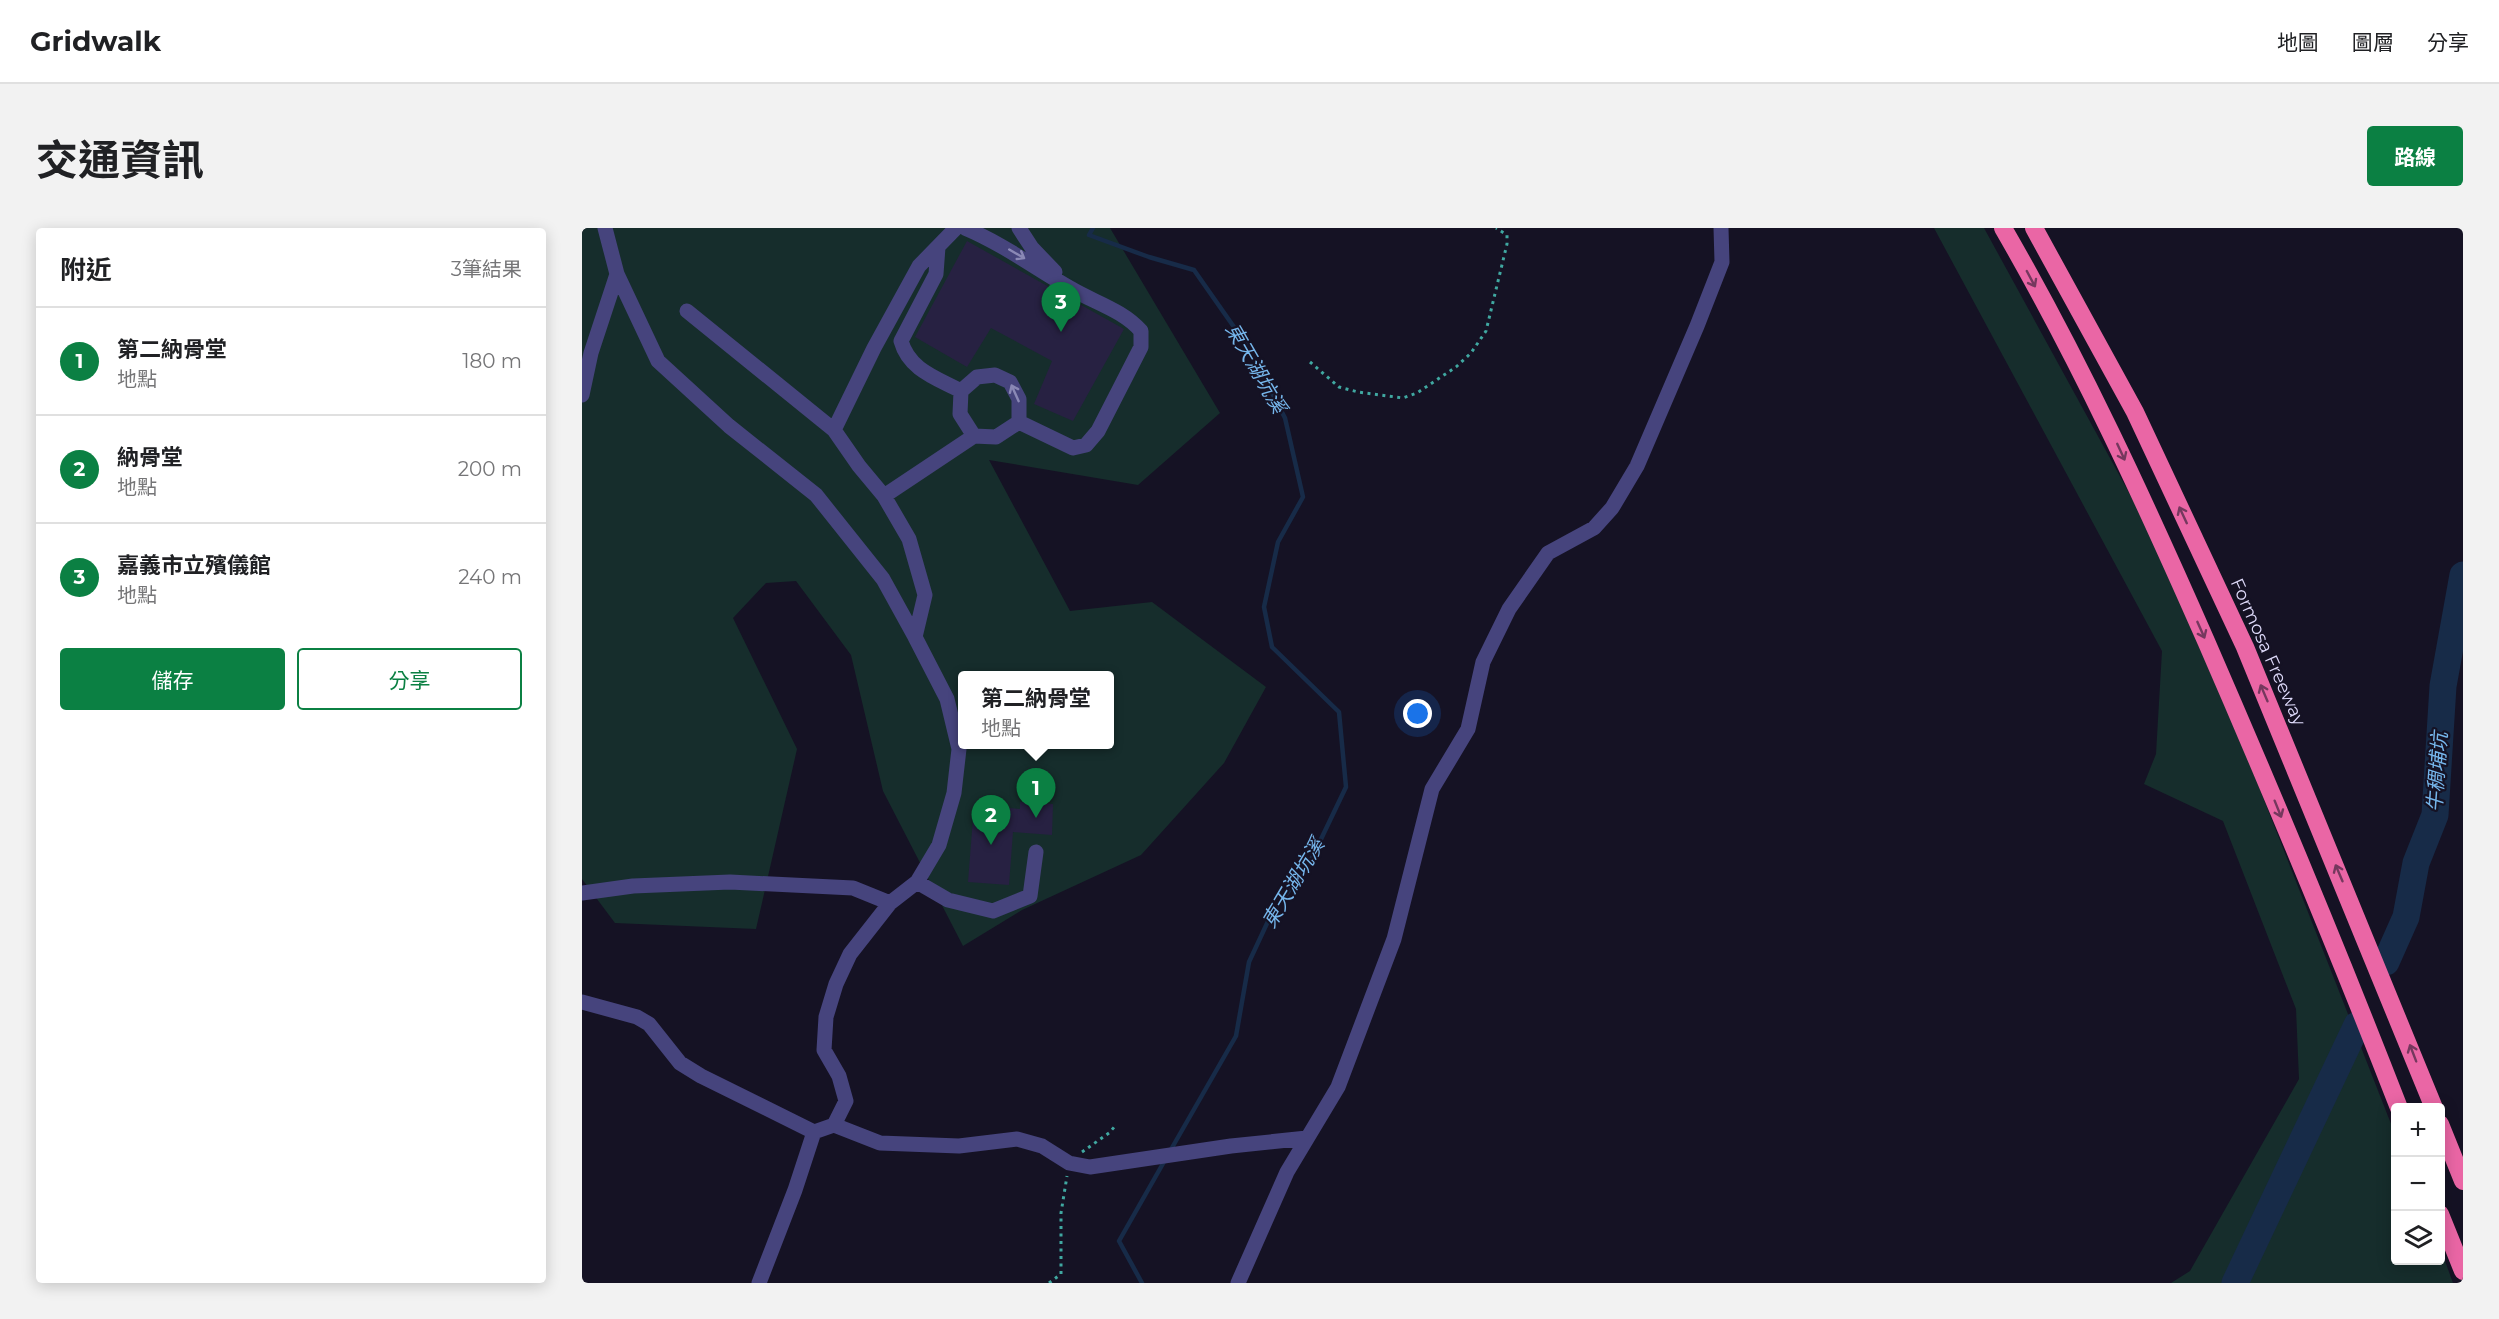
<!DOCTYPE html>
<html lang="zh-TW">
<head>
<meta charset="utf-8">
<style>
  :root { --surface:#fff; --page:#f2f2f2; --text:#202124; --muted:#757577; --line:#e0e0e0; --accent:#0b8043 }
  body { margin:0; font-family:Montserrat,"Noto Sans TC",sans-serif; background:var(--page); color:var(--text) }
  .controls { position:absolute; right:18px; bottom:18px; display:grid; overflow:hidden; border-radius:6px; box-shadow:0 3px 15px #0003 }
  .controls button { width:54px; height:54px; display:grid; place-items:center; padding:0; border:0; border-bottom:2px solid var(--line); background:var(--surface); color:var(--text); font:30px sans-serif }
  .you { position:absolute; left:836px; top:486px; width:21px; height:21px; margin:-15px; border:4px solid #fff; border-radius:50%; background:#1a73e8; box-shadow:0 0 0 9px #1a73e833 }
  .badge { display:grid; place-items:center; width:39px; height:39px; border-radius:50%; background:var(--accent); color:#fff; font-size:20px; font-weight:700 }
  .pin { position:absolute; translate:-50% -50px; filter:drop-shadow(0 2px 3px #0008) }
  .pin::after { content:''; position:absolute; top:32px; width:21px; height:18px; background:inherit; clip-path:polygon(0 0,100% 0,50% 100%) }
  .popup { position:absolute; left:376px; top:443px; width:156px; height:78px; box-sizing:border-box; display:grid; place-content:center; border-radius:6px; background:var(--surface); filter:drop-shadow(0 2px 4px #0005); font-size:20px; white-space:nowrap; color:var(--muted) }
  .popup b { font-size:22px; color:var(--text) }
  .popup::after { content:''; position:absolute; left:50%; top:100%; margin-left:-12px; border:12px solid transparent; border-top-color:var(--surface) }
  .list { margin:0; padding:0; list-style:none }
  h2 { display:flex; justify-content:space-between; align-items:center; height:78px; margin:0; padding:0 24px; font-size:26px }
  h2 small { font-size:20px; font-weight:400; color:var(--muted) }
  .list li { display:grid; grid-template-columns:39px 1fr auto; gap:18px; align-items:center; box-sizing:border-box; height:108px; padding:0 24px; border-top:2px solid var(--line) }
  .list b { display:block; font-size:22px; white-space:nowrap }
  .list p { margin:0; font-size:20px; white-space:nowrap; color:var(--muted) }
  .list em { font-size:20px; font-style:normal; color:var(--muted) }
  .actions { display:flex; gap:12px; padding:18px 24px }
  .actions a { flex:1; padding:14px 0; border:2px solid var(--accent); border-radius:6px; text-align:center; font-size:21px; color:var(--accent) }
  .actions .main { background:var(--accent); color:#fff }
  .icon { flex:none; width:33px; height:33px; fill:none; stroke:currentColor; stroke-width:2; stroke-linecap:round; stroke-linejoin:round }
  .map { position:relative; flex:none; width:1881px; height:1055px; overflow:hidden; border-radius:6px }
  header { display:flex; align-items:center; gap:36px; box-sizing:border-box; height:84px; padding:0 30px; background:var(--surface); border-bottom:2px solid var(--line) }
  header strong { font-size:28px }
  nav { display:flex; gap:33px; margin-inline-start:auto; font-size:21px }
  .intro { display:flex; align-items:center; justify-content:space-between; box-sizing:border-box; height:144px; padding:0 36px }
  h1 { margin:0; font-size:42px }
  .button { padding:15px 27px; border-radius:6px; background:var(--accent); color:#fff; font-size:21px; font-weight:700 }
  main { display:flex; gap:36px; padding:0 36px }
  aside { flex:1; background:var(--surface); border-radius:6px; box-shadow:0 3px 15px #0003 }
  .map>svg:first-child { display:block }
</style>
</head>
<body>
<header>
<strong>Gridwalk</strong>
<nav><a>地圖</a><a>圖層</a><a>分享</a></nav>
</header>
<div class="intro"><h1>交通資訊</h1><a class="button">路線</a></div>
<main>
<aside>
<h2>附近<small>3筆結果</small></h2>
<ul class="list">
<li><span class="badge">1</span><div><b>第二納骨堂</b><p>地點</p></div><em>180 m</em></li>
<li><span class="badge">2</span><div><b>納骨堂</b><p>地點</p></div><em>200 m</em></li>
<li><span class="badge">3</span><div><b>嘉義市立殯儀館</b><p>地點</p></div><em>240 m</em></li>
</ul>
<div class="actions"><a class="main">儲存</a><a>分享</a></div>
</aside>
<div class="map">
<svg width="1881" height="1055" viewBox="0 0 1881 1055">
  <rect width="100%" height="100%" fill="#151224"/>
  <path fill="#162d2c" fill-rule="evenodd" d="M0,0h528l110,185 -82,72 -149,-25 81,151 82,-9 114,85 -42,76 -83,92 -119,55 -59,36 -80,-155 -32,-136 -55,-74 -30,2 -33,35 64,131 -41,180 -141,-6 -33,-44zM380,448h148v68h-148z
    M1352,0h50l161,294 103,237 147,375 1,126h44l1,-10 12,33h-282l19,-12 109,-192 -3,-70 -73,-188 -79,-37 12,-30 6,-103z"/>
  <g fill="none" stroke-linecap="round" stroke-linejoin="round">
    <path stroke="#172b48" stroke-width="4.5" d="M511,0l-4,7 60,22 45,13 54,77 37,71 18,79 -25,45 -14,65 8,40 67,65 7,75 -35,73 -41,57 -21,45 -13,74 -67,117
      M560,1055l-23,-42 46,-81"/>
    <path stroke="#172b48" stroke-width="27" d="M1804,734l20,-45 10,-54 19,-48 8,-129 20,-111
      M1653,1055l122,-258"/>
  </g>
  <path fill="#272142" d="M385,13l157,88 -51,92 -39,-17 18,-43 -61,-33 -24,39 -52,-30z
    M438,574l33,2 -1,31 -39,-3 -4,53 -41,-3 6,-77 46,4z"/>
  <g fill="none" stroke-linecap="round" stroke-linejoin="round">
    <path stroke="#40a8a1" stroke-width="3" stroke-dasharray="3 4.5" stroke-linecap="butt" d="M728,134l29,25 19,5 45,6 14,-5 39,-26 15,-14 15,-22 21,-87v-9l-11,-7
      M500,924l27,-19 7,-8
      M467,1055l12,-9v-61l6,-37"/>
    <path stroke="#46447d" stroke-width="15" d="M23,0l12,46 41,87 71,65 87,69 67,84 32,58
      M383,0c38,16 70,40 105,60 23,14 53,22 71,43v16l-43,84 -12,14 -13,3 -54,-26
      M437,0l13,20 23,24
      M356,19l-2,27 -35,67c8,29 36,37 60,50
      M0,167l9,-42 26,-79
      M252,202l40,-82 45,-82 37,-38
      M302,268l90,-60 22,1 23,-15v-23l-9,-17 -15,-7 -18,2 -16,14 -1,23 14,22
      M335,654l31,18 45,11 37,-15 6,-44
      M0,665l51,-7 97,-4 123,6 37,15
      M0,774l55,15 12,7 31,39 21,13 113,56 20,-7 12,-24 -7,-25 -15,-26 2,-33 10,-33 14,-30 40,-51 27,-21 22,-37 15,-52 5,-44 -12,-50 -32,-62 10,-42 -16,-56 -25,-43 -25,-30 -25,-36 -147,-119
      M252,897l46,18 79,3 58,-7 25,7 27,17 21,4 141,-21 76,-8
      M177,1055l36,-93 19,-58
      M656,1055l49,-111 51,-85 56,-148 38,-150 36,-60 15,-67 26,-53 39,-56 46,-25 18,-20 25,-42 60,-140 25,-64 -1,-34"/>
    <path stroke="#ea66a5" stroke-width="18" d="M1421,0c77,133 141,272 203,413 67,154 132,310 193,467
      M1452,0l101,184 110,235 189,461
      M1858,896l23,57
      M1858,986l23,57"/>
  </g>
  <defs><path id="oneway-shaft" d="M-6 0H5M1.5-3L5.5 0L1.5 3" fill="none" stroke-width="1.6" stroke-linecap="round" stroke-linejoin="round" transform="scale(1.5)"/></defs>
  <g stroke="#8a88b5">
    <use href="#oneway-shaft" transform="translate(435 26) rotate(30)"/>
    <use href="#oneway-shaft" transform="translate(433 165) rotate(-114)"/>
  </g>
  <g stroke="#75385e">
    <use href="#oneway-shaft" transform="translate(1449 51) rotate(62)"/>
    <use href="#oneway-shaft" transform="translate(1539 224) rotate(65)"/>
    <use href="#oneway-shaft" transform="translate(1601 287) rotate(-115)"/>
    <use href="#oneway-shaft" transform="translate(1619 402) rotate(66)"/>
    <use href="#oneway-shaft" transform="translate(1682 465) rotate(-113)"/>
    <use href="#oneway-shaft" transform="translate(1696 581) rotate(68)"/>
    <use href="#oneway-shaft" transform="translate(1757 645) rotate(-113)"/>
    <use href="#oneway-shaft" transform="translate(1831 825) rotate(-111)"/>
  </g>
  <g text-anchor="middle" stroke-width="4.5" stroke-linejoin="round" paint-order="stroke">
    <g font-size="18" fill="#dedafa" stroke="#151224">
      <text transform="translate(1686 424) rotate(66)" y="6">Formosa Freeway</text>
    </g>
    <g font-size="20" font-style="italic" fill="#76b6ec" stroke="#151224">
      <text transform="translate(674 140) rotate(60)" y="7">東天湖坑溪</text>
      <text transform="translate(1855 544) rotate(-86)" y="7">牛稠埔坑</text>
      <text transform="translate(711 655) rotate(-59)" y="7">東天湖坑溪</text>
    </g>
  </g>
</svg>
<div class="controls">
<button>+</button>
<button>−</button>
<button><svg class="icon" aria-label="layers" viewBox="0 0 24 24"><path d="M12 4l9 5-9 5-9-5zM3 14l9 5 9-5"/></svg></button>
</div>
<div class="you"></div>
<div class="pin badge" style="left:454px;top:590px">1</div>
<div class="popup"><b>第二納骨堂</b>地點</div>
<div class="pin badge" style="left:409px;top:617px">2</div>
<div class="pin badge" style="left:479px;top:104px">3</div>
</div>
</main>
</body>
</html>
